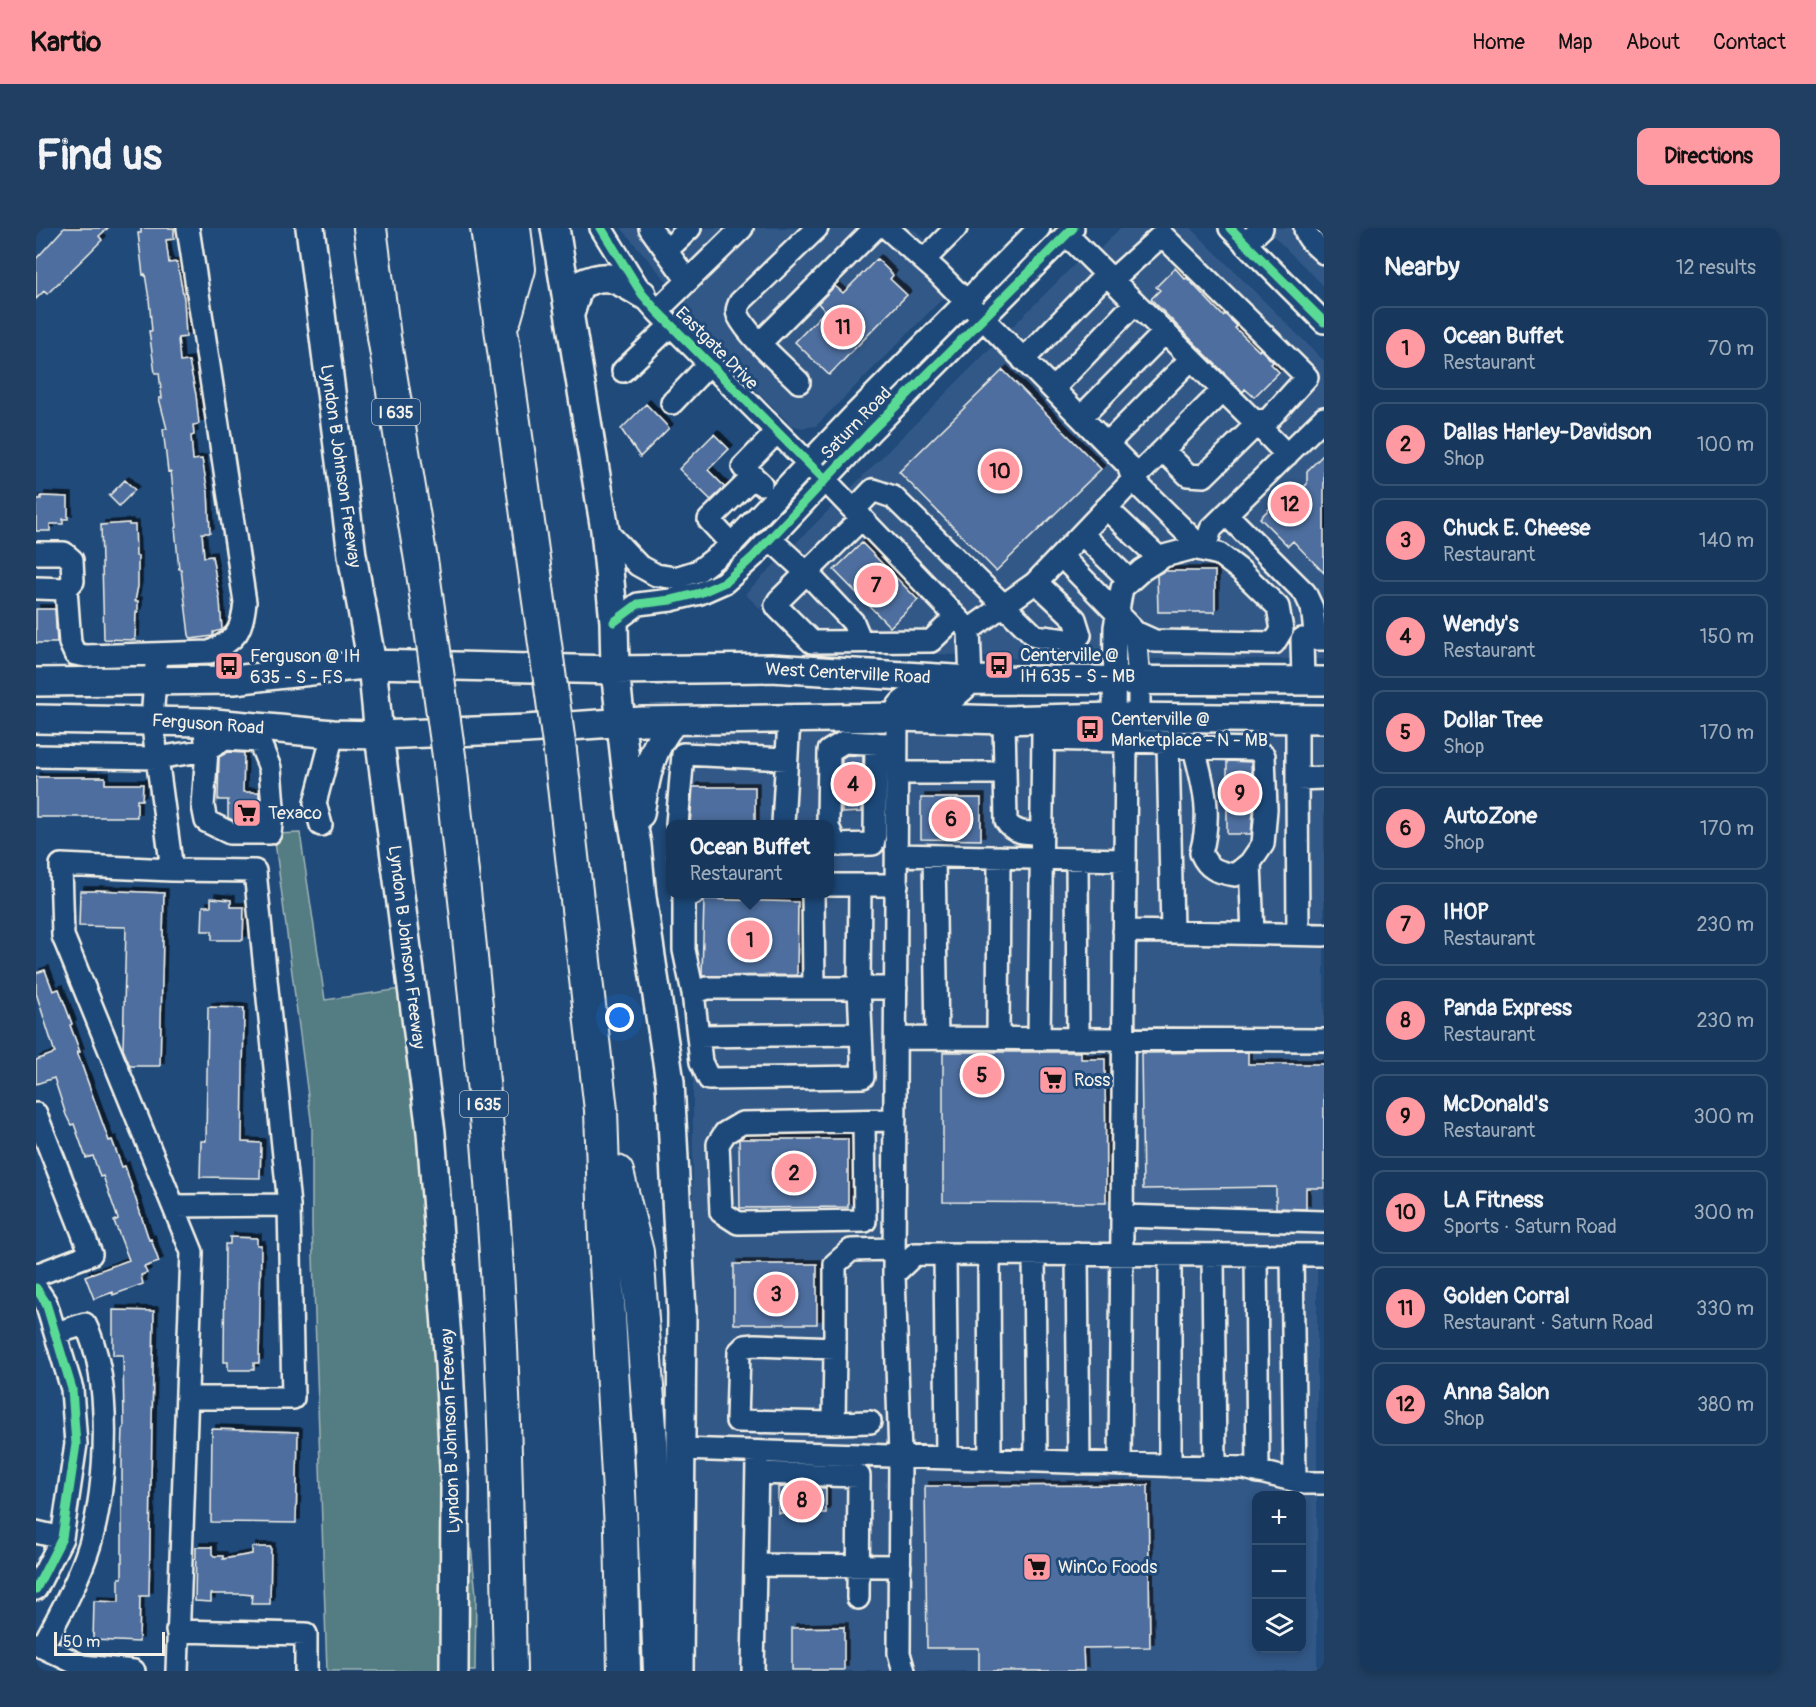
<!DOCTYPE html>
<html lang="en">
<head>
<meta charset="utf-8">
<style>
  :root { --surface:#17385c; --page:#203f62; --text:#f1f3f6; --muted:#9eacbb; --line:#365272; --accent:#ff9aa2 }
  body { margin:0; font-family:Pangolin,sans-serif; background:var(--page); color:var(--text) }
  .controls { position:absolute; right:18px; bottom:18px; display:grid; overflow:hidden; border-radius:12px; box-shadow:0 3px 9px #0003 }
  .controls button { width:54px; height:54px; display:grid; place-items:center; padding:0; border:0; border-bottom:2px solid var(--line); background:var(--surface); color:var(--text); font:30px sans-serif }
  .scale { position:absolute; left:18px; bottom:15px; width:111px; box-sizing:border-box; padding-left:6px; border:3px solid #f4f1e8; border-top:0; font-size:16px; line-height:21px; white-space:nowrap; color:#f4f1e8; -webkit-text-stroke:4px #1f4a7a; paint-order:stroke }
  .you { position:absolute; left:584px; top:790px; width:21px; height:21px; margin:-15px; border:4px solid #fff; border-radius:50%; background:#1a73e8; box-shadow:0 0 0 9px #1a73e833 }
  .badge { display:grid; place-items:center; width:39px; height:39px; border-radius:50%; background:var(--accent); color:#111; font-size:20px; font-weight:700 }
  .pin { position:absolute; translate:-50% -50%; border:3px solid #fff; box-shadow:0 2px 6px #0006 }
  .popup { position:absolute; left:630px; top:592px; width:168px; height:78px; box-sizing:border-box; display:grid; place-content:center; border-radius:12px; background:var(--surface); filter:drop-shadow(0 2px 4px #0005); font-size:20px; white-space:nowrap; color:var(--muted) }
  .popup b { font-size:22px; color:var(--text) }
  .popup::after { content:''; position:absolute; left:50%; top:100%; margin-left:-12px; border:12px solid transparent; border-top-color:var(--surface) }
  .list { margin:0; padding:0; list-style:none }
  h2 { display:flex; justify-content:space-between; align-items:center; height:78px; margin:0; padding:0 24px; font-size:26px }
  h2 small { font-size:20px; font-weight:400; color:var(--muted) }
  .list li { display:grid; grid-template-columns:39px 1fr auto; gap:18px; align-items:center; box-sizing:border-box; height:84px; margin:0 12px 12px; padding:0 12px; border:2px solid var(--line); border-radius:12px }
  .list b { display:block; font-size:22px; white-space:nowrap }
  .list p { margin:0; font-size:20px; white-space:nowrap; color:var(--muted) }
  .list em { font-size:20px; font-style:normal; color:var(--muted) }
  .icon { flex:none; width:33px; height:33px; fill:none; stroke:currentColor; stroke-width:2; stroke-linecap:round; stroke-linejoin:round }
  .map { position:relative; flex:none; width:1288px; height:1443px; overflow:hidden; border-radius:12px }
  header { display:flex; align-items:center; gap:36px; box-sizing:border-box; height:84px; padding:0 30px; background:var(--accent); color:#111 }
  header strong { font-size:28px }
  nav { display:flex; gap:33px; margin-inline-start:auto; font-size:21px }
  .intro { display:flex; align-items:center; justify-content:space-between; box-sizing:border-box; height:144px; padding:0 36px }
  h1 { margin:0; font-size:42px }
  .button { padding:15px 27px; border-radius:12px; background:var(--accent); color:#111; font-size:21px; font-weight:700 }
  main { display:flex; gap:36px; padding:0 36px }
  aside { flex:1; background:var(--surface); border-radius:12px; box-shadow:0 3px 9px #0003 }
  .map>svg:first-child { display:block }
</style>
</head>
<body>
<header>
<strong>Kartio</strong>
<nav><a>Home</a><a>Map</a><a>About</a><a>Contact</a></nav>
</header>
<div class="intro"><h1>Find us</h1><a class="button">Directions</a></div>
<main>
<div class="map">
<svg width="1288" height="1443" viewBox="0 0 1288 1443">
  <defs>
    <filter id="shadow"><feDropShadow dx="4" dy="-4" stdDeviation="0" flood-color="#0009"/></filter>
  </defs>
  <rect width="100%" height="100%" fill="#1f4a7a"/>
  <filter id="ink" filterUnits="userSpaceOnUse"><feTurbulence type="fractalNoise" baseFrequency=".0167" numOctaves="2"/><feDisplacementMap in="SourceGraphic" scale="12" xChannelSelector="R" yChannelSelector="G"/><feConvolveMatrix kernelMatrix="1 2 1 2 8 2 1 2 1" color-interpolation-filters="sRGB"/></filter>
  <g filter="url(#ink)">
    <path fill="#315887" fill-rule="evenodd" d="M585,0h288l8,4 46,46 -147,148 -13,2 -12,-3 -106,-106 -1,-18z
      M1084,0h71l133,133v298h-299l-226,-13 -54,-52 331,-331 7,4z
      M1229,0h59v58z
      M654,502h634v532h-7v409h-625l1,-589 -28,-228 6,-113zM634,596h160v70h-160zM1220,1268h46v152h-46z"/>
    <path fill="#537c83" stroke="#a4b6b6" stroke-width="1.5" d="M264,605l25,167 76,-11 16,36 59,569 -1,77h-148l-15,-444v-100l-38,-293z"/>
    <path fill="#4d6e9e" stroke="#f4f1e8" stroke-width="1.5" filter="url(#shadow)" d="M28,0h44l-9,8 3,4 -16,16 -39,38 -3,-3 -8,8v-40z
      M105,0h33v11l-8,1 3,23 8,-1 7,37 2,38 -8,1 2,24 9,-1 7,34 3,29 -6,1 1,10 -3,1 2,24 9,-1 6,33 2,41h-8l2,24 8,-1 8,45 2,29 -9,2v4l-22,3 -2,-4 -8,-66h-2l-4,-41 2,-1 -6,-56 -3,1 -5,-43h4l-8,-31h3l-3,-25h-4l-6,-42h3l-3,-32 -4,-25 -2,1 -5,-42h3z
      M841,31l16,16 -3,4 17,16 -78,80 -34,-33 30,-31 -7,-8 17,-17 8,7z
      M1139,40l10,11 2,-1 36,38 2,-2 12,12 -2,2 24,23 1,-2 13,13 -2,2 8,8 -25,25 -9,-8 -2,3 -92,-93 9,-9 -4,-3z
      M967,142l98,99 -105,102 -97,-99z
      M610,176l23,24 -29,29 -19,-28z
      M678,206l15,15 -21,21 17,17 -14,13 -32,-31z
      M1288,226v119l-31,-32 -5,5 -28,-28 28,-28 6,7 13,-13v-13z
      M89,252l10,10 -16,16 -10,-10z
      M5,268l27,1v22h-5v5h-13v7h-14v-32h5z
      M93,295v2h6l1,31h2v30l-3,15h3v11h-2l-1,28 -31,-1 -3,-114z
      M826,315l56,57 -28,27 -56,-57z
      M1128,343h51v41h-57l-1,-37z
      M0,381h19l2,34h-21z
      M192,524l16,1 -1,39h16v28h-26l-5,-2v-18h-10l1,-43z
      M811,527l16,1 -1,56 -20,1v-55z
      M1191,533l24,1 2,50 -2,22h-24z
      M0,549h69v7h38l-1,16h-5v17h-101z
      M657,559h62v38h-65z
      M885,570h60v42l-60,-1z
      M60,662l68,3 -4,173h-30l-7,-17 3,-122 -47,-1 1,-35h16z
      M175,670l20,2v7h13l-1,33h-31v-9h-10l1,-25h8z
      M668,671l94,3 -1,73 -95,1z
      M9,742l8,21 6,-2 13,35 -2,1 10,27h-3l32,89 3,-1 10,27 3,-1 24,74 2,-1 8,23 -15,5 3,6 -6,2 2,9 -30,11v-3l-19,7 -9,-23 44,-16 -15,-39 4,-2 -15,-43 -3,1 -7,-21 -7,2 -12,-34 -3,1 -5,-10 -12,-37 -18,6v-24l19,-7 -19,-60v-20z
      M172,779l36,1 -2,134 19,1 -1,35 -60,-1 1,-36h5z
      M907,824h138v7h24l1,144 -163,-1z
      M1212,824v12h76v124h-18v21l-30,-1v-21l-133,2 -2,-136z
      M703,911h109v68l-108,1z
      M194,1009l27,1v7h4l-2,118h-5v7h-26v-8h-4l1,-118h5z
      M698,1036h83v60h-83z
      M77,1082l41,1 -5,285h-9l-1,46 -46,-2 1,-39 25,1v-24h3v-122l1,-28h1l-1,-73h-10z
      M176,1201l86,3 -2,91 -85,-1z
      M1112,1257l2,162 -67,1 1,23h-105v-23h-52l-2,-162z
      M742,1259l48,1v25h-48z
      M160,1319h16v7l2,2h9v3l29,-5v-7h19l-1,57h-19l1,-9 -10,-1h-31v8l-16,-1z
      M808,1399v43h-52v-42z"/>
    <g fill="none" stroke-linecap="round" stroke-linejoin="round">
      <g stroke="#f4f1e8" stroke-width="26">
        <path id="minor" d="M565,0l41,66 15,17 167,168 145,151
          M614,0l38,53
          M851,0l50,44 191,193 5,15 -98,103 -66,47 2,50
          M1194,0l94,94
          M1269,0c0,10 12,18 19,25
          M1031,7l187,186 14,-1 39,-43 -145,-142 -50,45
          M1209,16l17,-16
          M630,23l24,-23
          M888,32l32,-32
          M621,83l85,-83
          M724,115l115,-115
          M987,132l84,-86
          M587,143l48,-46
          M763,154c-17,-17 -51,-46 -61,-67 -2,-5 0,-8 2,-13l77,-74
          M1017,161l82,-86
          M1187,162l-90,90 71,70 7,-21 113,-111
          M636,175l37,-39
          M1045,189l84,-85
          M1218,193l33,34
          M1071,216l84,-85
          M1127,222l25,25 16,1 53,-52
          M725,256l-18,-17 34,-35
          M1070,280l54,51
          M818,282l19,-20 20,7 142,139 39,5 6,-6 -5,-16 -39,-37
          M1190,286l79,79 7,15 4,31
          M826,290l-83,82 -3,5 2,3 34,34 119,-1 25,-24
          M569,302l33,35 18,10 19,3 23,-7 30,-23 125,-132 186,-188
          M1046,306l48,47
          M734,311l37,34 46,49 8,19
          M696,317l-23,-25 44,-43
          M0,325h28l8,7 1,21 -7,8 -30,-1
          M1025,328l74,76 4,49v36l-7,14
          M30,361l4,54 5,11 11,2 124,-4c27,-13 32,-21 35,-50l-57,-374
          M578,394l24,-18 33,-4 29,-7 25,-11 29,-26 116,-124 203,-204
          M120,437l-4,55 20,150
          M1267,453l-1,-42h22
          M1261,491v60l27,-1
          M968,492l2,101c8,13 22,12 36,12
          M168,494l3,28 -4,56 3,15 24,12h40l3,-26 -3,-39 -11,-27
          M1007,511l125,3 4,189
          M1132,519l87,2 9,7 2,53 -3,35 -13,19 3,70
          M1158,520c10,39 18,65 7,105 7,16 16,19 34,22l15,-12
          M0,528l121,2 50,-8 18,-11 34,2v-13
          M862,545h107
          M1261,551l1,155
          M641,596l6,-70 103,5
          M747,596l6,-104
          M792,596l1,-73 15,-9 45,2
          M285,597l-6,-22 18,-69
          M794,603l5,14 38,-1 2,-9 1,-92
          M861,627l228,5
          M898,628l3,182
          M1041,631l1,179
          M794,657h67
          M824,657l-1,103 4,89 -154,2 -8,-17 -8,-69 14,-5c63,0 126,0 189,0
          M657,666l-9,3v53l9,43
          M777,666l1,94
          M1088,703l200,4
          M662,808l163,-2
          M860,810l428,2
          M962,810l1,-181
          M1003,810l4,-305 7,-15
          M0,886l55,140 -55,21
          M828,894l1,99 -127,2 -17,-11 -3,-68 7,-11 17,-10 153,-3
          M138,978l115,-1
          M1086,988l202,6
          M909,1026l2,204
          M953,1026l1,205
          M998,1026l2,207
          M1041,1026l2,209
          M1134,1027v211
          M1177,1027l2,212
          M1220,1027l2,217
          M1256,1027l3,225
          M858,1046l3,-557
          M0,1060l10,15 26,86 4,55 -14,94 -26,51
          M799,1120l-1,75 -97,-2 2,-69 6,-6 10,-1 80,3v-84l16,-14 43,-1
          M798,1195l36,-1
          M645,1221l563,19 61,15h19
          M1084,1236l6,-722 -12,-25 1,-90 7,-39 20,-18 22,-14 30,-8 25,6 21,16 38,37 4,23 -8,13 -119,-2 -20,-9
          M721,1245l102,3 -1,122
          M0,1304l26,6
          M719,1337l145,1
          M141,1403l129,3v37
          M0,1416l46,22 52,5
          M6,1419c18,-33 37,-67 48,-103 17,-57 23,-166 -5,-220l-29,9
          M141,1443l15,-419 -129,-316 -2,-71 111,5 83,1 34,334 4,193h-106
          M717,1443l4,-210
          M868,1443l-5,-18 1,-197 -6,-182 21,-20 409,1"/>
      </g>
      <g stroke="#f4f1e8" stroke-width="32">
        <path id="major" d="M274,0l42,327 20,109 7,71 52,397 18,233 6,123 -1,183
          M519,0l50,302 9,92 1,48 16,143 6,32 5,52 28,185 12,231 -3,358
          M534,86l9,-29c30,-14 37,-6 63,9
          M0,454l198,-2 138,-16 243,6 156,-2 200,12 353,1
          M861,489c5,-25 35,-20 54,-20l19,-17
          M0,491l168,3 129,12 46,1 147,-6 117,-8 254,-4 107,3 110,-3 210,2
          M604,586c5,-34 10,-67 34,-93"/>
      </g>
      <g stroke="#f4f1e8" stroke-width="36">
        <path id="highway" d="M334,0l14,109 38,229
          M451,0l50,359
          M469,90l14,-49 -5,-41
          M524,523l41,359 5,153 15,265 3,143
          M414,535c16,144 32,288 42,433 12,158 15,317 18,475
          M581,944l20,80 14,189 9,230"/>
      </g>
      <use href="#minor" stroke="#1f4a7a" stroke-width="21"/>
      <use href="#major" stroke="#1f4a7a" stroke-width="27"/>
      <use href="#highway" stroke="#1f4a7a" stroke-width="32"/>
      <g stroke="#f4f1e8" stroke-width="36" stroke-linecap="butt">
        <path id="highway-bridge" d="M386,338l28,197
          M501,359l23,164"/>
      </g>
      <use href="#highway-bridge" stroke="#1f4a7a" stroke-width="32"/>
      <g stroke="#1f4a7a" stroke-width="13">
        <path id="cycleway" d="M565,0l41,66 15,17 167,168
          M1194,0l94,94
          M578,394l24,-18 33,-4 29,-7 25,-11 29,-26 116,-124 203,-204
          M0,1060l10,15 26,86 4,55 -14,94 -26,51"/>
      </g>
      <use href="#cycleway" stroke="#5adb95" stroke-width="9"/>
    </g>
  </g>
  <defs>
    <g id="bus-square" transform="scale(1.5)"><rect x="-9" y="-9" width="18" height="18" rx="4" fill="#ff9aa2" stroke="#1f4a7a"/><path d="M-5-6H5V4H4V6H2V4H-2V6H-4V4H-5ZM-3.5-4V0h7V-4ZM-3.5 1.2v1.5H-2V1.2ZM2 1.2v1.5H3.5V1.2Z" fill="#111"/></g>
    <g id="supermarket-square" transform="scale(1.5)"><rect x="-9" y="-9" width="18" height="18" rx="4" fill="#ff9aa2" stroke="#1f4a7a"/><path d="M-6-5.5h2.5l.6 2H6L4.5 2H-2.5L-4.4-4H-6ZM-1.5 3.2a1.3 1.3 0 1 0 .1 0ZM3 3.2a1.3 1.3 0 1 0 .1 0Z" fill="#111"/></g>
  </defs>
  <g fill-rule="evenodd">
    <use href="#bus-square" x="963" y="437"/>
    <use href="#bus-square" x="193" y="438"/>
    <use href="#bus-square" x="1054" y="501"/>
    <use href="#supermarket-square" x="211" y="585"/>
    <use href="#supermarket-square" x="1017" y="852"/>
    <use href="#supermarket-square" x="1001" y="1339"/>
  </g>
  <g text-anchor="middle" stroke-width="6" stroke-linejoin="round" paint-order="stroke">
    <g fill="#1f4a7a" stroke="#b4bfc7" stroke-width="1.5">
      <rect x="336" y="171" width="48" height="26" rx="4.5"/>
      <rect x="424" y="863" width="48" height="26" rx="4.5"/>
    </g>
    <g font-size="16" font-weight="bold" fill="#f4f1e8">
      <text x="360" y="190">I 635</text>
      <text x="448" y="882">I 635</text>
    </g>
    <g font-size="18" fill="#f4f1e8" stroke="#1f4a7a">
      <text transform="translate(681 120) rotate(45)" y="6">Eastgate Drive</text>
      <text transform="translate(820 195) rotate(-46)" y="6">Saturn Road</text>
      <text transform="translate(305 238) rotate(82)" y="6">Lyndon B Johnson Freeway</text>
      <text transform="translate(812 445) rotate(3)" y="6">West Centerville Road</text>
      <text transform="translate(172 496) rotate(4)" y="6">Ferguson Road</text>
      <text transform="translate(371 719) rotate(83)" y="6">Lyndon B Johnson Freeway</text>
      <text transform="translate(414 1203) rotate(-92)" y="6">Lyndon B Johnson Freeway</text>
    </g>
    <g font-size="18" fill="#f4f1e8" stroke="#1f4a7a" text-anchor="start">
      <text x="984" y="433">Centerville @<tspan x="984" dy="21">IH 635 - S - MB</tspan></text>
      <text x="214" y="434">Ferguson @ IH<tspan x="214" dy="21">635 - S - FS</tspan></text>
      <text x="1075" y="497">Centerville @<tspan x="1075" dy="21">Marketplace - N - MB</tspan></text>
      <text x="232" y="591">Texaco</text>
      <text x="1038" y="858">Ross</text>
      <text x="1022" y="1345">WinCo Foods</text>
    </g>
  </g>
</svg>
<div class="controls">
<button>+</button>
<button>−</button>
<button><svg class="icon" aria-label="layers" viewBox="0 0 24 24"><path d="M12 4l9 5-9 5-9-5zM3 14l9 5 9-5"/></svg></button>
</div>
<div class="scale">50 m</div>
<div class="you"></div>
<div class="pin badge" style="left:714px;top:712px">1</div>
<div class="popup"><b>Ocean Buffet</b>Restaurant</div>
<div class="pin badge" style="left:758px;top:945px">2</div>
<div class="pin badge" style="left:740px;top:1066px">3</div>
<div class="pin badge" style="left:817px;top:556px">4</div>
<div class="pin badge" style="left:946px;top:847px">5</div>
<div class="pin badge" style="left:915px;top:591px">6</div>
<div class="pin badge" style="left:840px;top:357px">7</div>
<div class="pin badge" style="left:766px;top:1272px">8</div>
<div class="pin badge" style="left:1204px;top:565px">9</div>
<div class="pin badge" style="left:964px;top:243px">10</div>
<div class="pin badge" style="left:807px;top:99px">11</div>
<div class="pin badge" style="left:1254px;top:276px">12</div>
</div>
<aside>
<h2>Nearby<small>12 results</small></h2>
<ul class="list">
<li><span class="badge">1</span><div><b>Ocean Buffet</b><p>Restaurant</p></div><em>70 m</em></li>
<li><span class="badge">2</span><div><b>Dallas Harley-Davidson</b><p>Shop</p></div><em>100 m</em></li>
<li><span class="badge">3</span><div><b>Chuck E. Cheese</b><p>Restaurant</p></div><em>140 m</em></li>
<li><span class="badge">4</span><div><b>Wendy's</b><p>Restaurant</p></div><em>150 m</em></li>
<li><span class="badge">5</span><div><b>Dollar Tree</b><p>Shop</p></div><em>170 m</em></li>
<li><span class="badge">6</span><div><b>AutoZone</b><p>Shop</p></div><em>170 m</em></li>
<li><span class="badge">7</span><div><b>IHOP</b><p>Restaurant</p></div><em>230 m</em></li>
<li><span class="badge">8</span><div><b>Panda Express</b><p>Restaurant</p></div><em>230 m</em></li>
<li><span class="badge">9</span><div><b>McDonald's</b><p>Restaurant</p></div><em>300 m</em></li>
<li><span class="badge">10</span><div><b>LA Fitness</b><p>Sports · Saturn Road</p></div><em>300 m</em></li>
<li><span class="badge">11</span><div><b>Golden Corral</b><p>Restaurant · Saturn Road</p></div><em>330 m</em></li>
<li><span class="badge">12</span><div><b>Anna Salon</b><p>Shop</p></div><em>380 m</em></li>
</ul>
</aside>
</main>
</body>
</html>
